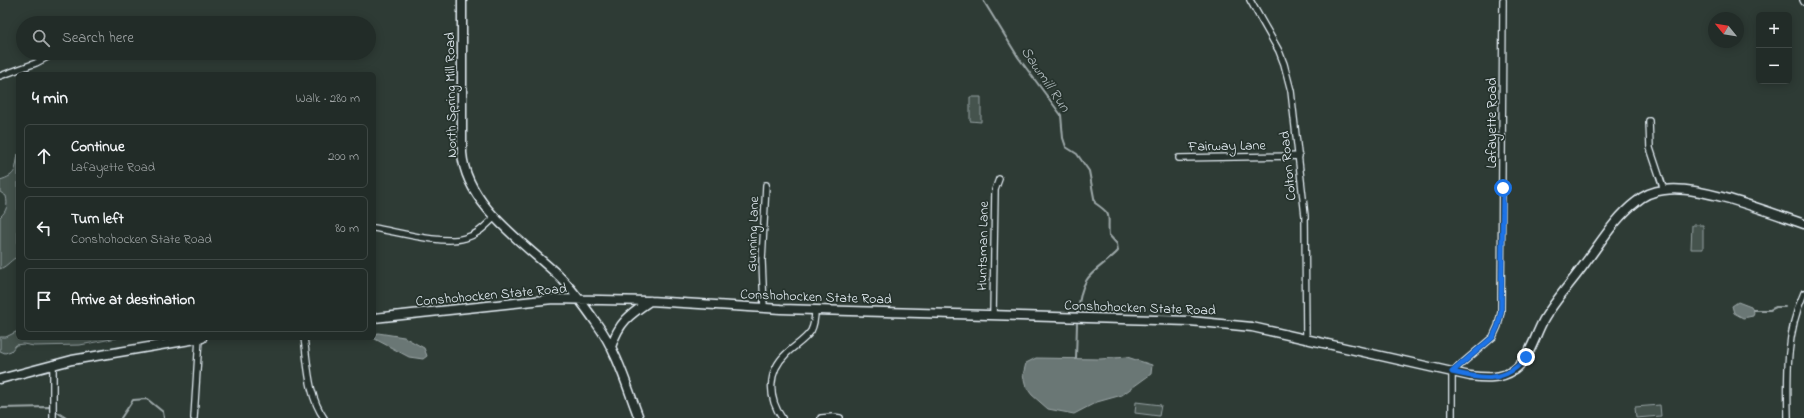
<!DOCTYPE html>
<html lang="en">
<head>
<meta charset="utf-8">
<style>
  :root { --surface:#222c28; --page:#2e3834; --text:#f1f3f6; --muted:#a2a7a8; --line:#3f4845 }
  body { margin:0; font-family:"Indie Flower",sans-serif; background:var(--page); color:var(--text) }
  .controls { position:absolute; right:12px; top:12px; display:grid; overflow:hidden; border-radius:6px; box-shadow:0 2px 10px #0003 }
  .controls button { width:36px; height:36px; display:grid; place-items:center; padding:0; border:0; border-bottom:1px solid var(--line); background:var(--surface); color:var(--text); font:20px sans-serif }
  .compass { position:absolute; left:1708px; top:12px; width:36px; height:36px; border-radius:50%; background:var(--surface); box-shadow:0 2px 10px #0003; rotate:300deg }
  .stop { position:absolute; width:12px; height:12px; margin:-9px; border:3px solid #1a73e8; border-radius:50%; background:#fff }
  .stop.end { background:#1a73e8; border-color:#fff; box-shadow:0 1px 4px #0008 }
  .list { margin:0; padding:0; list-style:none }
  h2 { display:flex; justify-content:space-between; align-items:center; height:52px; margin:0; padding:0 16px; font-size:17px }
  h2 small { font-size:13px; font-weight:400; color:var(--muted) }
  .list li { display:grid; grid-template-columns:26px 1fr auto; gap:12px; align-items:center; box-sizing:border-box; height:64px; margin:0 8px 8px; padding:0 8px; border:1px solid var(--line); border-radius:6px }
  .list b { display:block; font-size:15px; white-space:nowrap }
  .list p { margin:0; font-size:13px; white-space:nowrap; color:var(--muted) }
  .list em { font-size:13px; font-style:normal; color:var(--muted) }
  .icon { flex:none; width:22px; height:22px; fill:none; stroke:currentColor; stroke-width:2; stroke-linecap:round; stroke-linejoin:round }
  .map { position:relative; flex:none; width:1804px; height:418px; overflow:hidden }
  .search { position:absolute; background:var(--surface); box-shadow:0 2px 10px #0003; left:16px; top:16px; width:360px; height:44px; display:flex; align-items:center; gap:10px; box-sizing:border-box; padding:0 14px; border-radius:22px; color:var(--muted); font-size:15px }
  .panel { position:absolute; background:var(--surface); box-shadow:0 2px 10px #0003; left:16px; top:72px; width:360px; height:268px; border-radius:6px }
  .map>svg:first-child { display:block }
</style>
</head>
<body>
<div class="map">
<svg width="1804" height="418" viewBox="0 0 1804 418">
  <rect width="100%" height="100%" fill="#2e3b35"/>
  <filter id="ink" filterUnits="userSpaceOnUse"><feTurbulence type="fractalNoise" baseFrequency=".025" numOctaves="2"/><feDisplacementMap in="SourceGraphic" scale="8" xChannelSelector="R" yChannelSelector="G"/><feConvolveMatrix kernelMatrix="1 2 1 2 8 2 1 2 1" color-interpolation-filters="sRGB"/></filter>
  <g filter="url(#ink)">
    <path fill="#45524e" stroke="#96a2a3" d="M970,97h11v25l-11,-1z
      M18,154v103c-7,2 -9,8 -18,12v-52c7,-6 8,-12 6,-21l-6,-4v-12c17,-5 15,-10 18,-26z
      M1692,225h11v24h-12z
      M18,331v7h99l-37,7 -46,1 -11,-2 -7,1 -5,6 -6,2 -5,-2v-14h6z
      M1136,402l25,3 -2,11 -24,-3z
      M1660,405l1,11 -25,2 -1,-11z"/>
    <path fill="#6b7775" stroke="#9da8a9" d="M1738,302l13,5 3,5 -1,4 -10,2 -9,-5 -2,-7z
      M378,333l26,4 20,11 3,8 -4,3 -14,-2 -34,-18 -1,-4z
      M1127,357l25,8 -1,9 -29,21 -25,7 -23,12 -26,-5 -16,-14 -6,-8 -3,-12 3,-12 10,-5 64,1z"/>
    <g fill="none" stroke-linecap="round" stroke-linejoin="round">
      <path stroke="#9da8a9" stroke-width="2" d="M983,0l35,57 43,58 2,23 3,9 11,7 12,17 6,32c19,13 12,12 14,32l8,9 1,7c-10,11 -26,19 -32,30 -5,8 -7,21 -8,30
        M1753,310h17l6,-3h9
        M1076,359l1,-35
        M0,408l49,-1 17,11
        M121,418l12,-18 14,-1 16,13 1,6"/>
      <g stroke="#e8f1f8" stroke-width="8">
        <path id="street" d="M1250,0l29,51 5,13 7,27 14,125 1,123
          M1803,0l1,2
          M0,76l36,-13 19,-10
          M1649,121l1,27 14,42
          M1179,158l120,-2
          M374,228c24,4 69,17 91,10 13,-3 21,-13 30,-21
          M764,308l-2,-47 4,-76
          M993,315l2,-125 4,-11
          M304,338c4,26 4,58 20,80
          M53,364v54
          M194,418l5,-80
          M782,418c-14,-20 -15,-46 4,-64 8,-8 18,-13 25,-23 3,-6 4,-14 4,-21
          M821,418l12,-1 7,1
          M1452,418v-46l41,-35 5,-11 3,-14 2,-312
          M1788,418c-1,-43 -2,-86 16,-125"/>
      </g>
      <g stroke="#e8f1f8" stroke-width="11">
        <path id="secondary" d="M462,0v153c4,52 61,89 97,123 14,14 27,32 38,48 20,27 30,63 42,94
          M374,318l179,-19 97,2 131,8 409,12 62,6 218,49c15,2 31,3 44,-6 16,-12 20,-32 29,-49 12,-21 29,-39 43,-59 15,-20 30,-45 50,-60 8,-7 18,-11 28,-12 34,-6 105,22 140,34
          M611,347c8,-25 18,-32 39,-46
          M0,379l72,-19 130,-22"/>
      </g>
      <use href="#street" stroke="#26332d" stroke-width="5.5"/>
      <use href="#secondary" stroke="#26332d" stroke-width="8"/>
    </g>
  </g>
  <g fill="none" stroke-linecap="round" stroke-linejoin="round" filter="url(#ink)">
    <path stroke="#1a73e8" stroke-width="5" d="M1503,188l-2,124 -3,14 -5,11 -41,35c29,7 54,12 74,-15"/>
  </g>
  <g text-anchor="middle" stroke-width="3.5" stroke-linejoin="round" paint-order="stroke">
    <g font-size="14" fill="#e8f1f8" stroke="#26332d">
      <text transform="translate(450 95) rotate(-91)" y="5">North Spring Mill Road</text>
      <text transform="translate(1491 123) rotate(-90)" y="5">Lafayette Road</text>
      <text transform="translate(1227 145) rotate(-1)" y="5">Fairway Lane</text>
      <text transform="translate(1287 166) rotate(-96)" y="5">Colton Road</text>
      <text transform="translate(752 234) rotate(-88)" y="5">Gunning Lane</text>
      <text transform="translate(982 246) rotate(-89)" y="5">Huntsman Lane</text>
      <text transform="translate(491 294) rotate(-5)" y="5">Conshohocken State Road</text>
      <text transform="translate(816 296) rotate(2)" y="5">Conshohocken State Road</text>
      <text transform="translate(1140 307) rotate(2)" y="5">Conshohocken State Road</text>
    </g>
    <g font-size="15" font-style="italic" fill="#b0babd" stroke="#26332d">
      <text transform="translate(1046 79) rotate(56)" y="5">Sawmill Run</text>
    </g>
  </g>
</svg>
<div class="controls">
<button>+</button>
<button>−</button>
</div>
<svg class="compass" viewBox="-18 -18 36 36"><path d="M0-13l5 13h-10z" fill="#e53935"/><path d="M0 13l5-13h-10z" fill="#a2a7a8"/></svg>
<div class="stop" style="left:1503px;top:188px"></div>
<div class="stop end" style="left:1526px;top:357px"></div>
<div class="search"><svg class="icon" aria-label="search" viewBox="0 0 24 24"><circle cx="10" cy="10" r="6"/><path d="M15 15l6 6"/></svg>Search here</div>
<section class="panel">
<h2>4 min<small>Walk · 280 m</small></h2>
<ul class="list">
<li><svg class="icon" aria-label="ahead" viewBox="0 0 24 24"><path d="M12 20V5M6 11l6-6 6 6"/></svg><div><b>Continue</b><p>Lafayette Road</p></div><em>200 m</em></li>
<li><svg class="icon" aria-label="left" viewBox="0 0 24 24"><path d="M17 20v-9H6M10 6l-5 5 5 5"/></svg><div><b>Turn left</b><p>Conshohocken State Road</p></div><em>80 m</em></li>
<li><svg class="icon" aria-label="arrive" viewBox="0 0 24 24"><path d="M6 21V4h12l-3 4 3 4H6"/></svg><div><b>Arrive at destination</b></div></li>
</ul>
</section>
</div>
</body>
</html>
